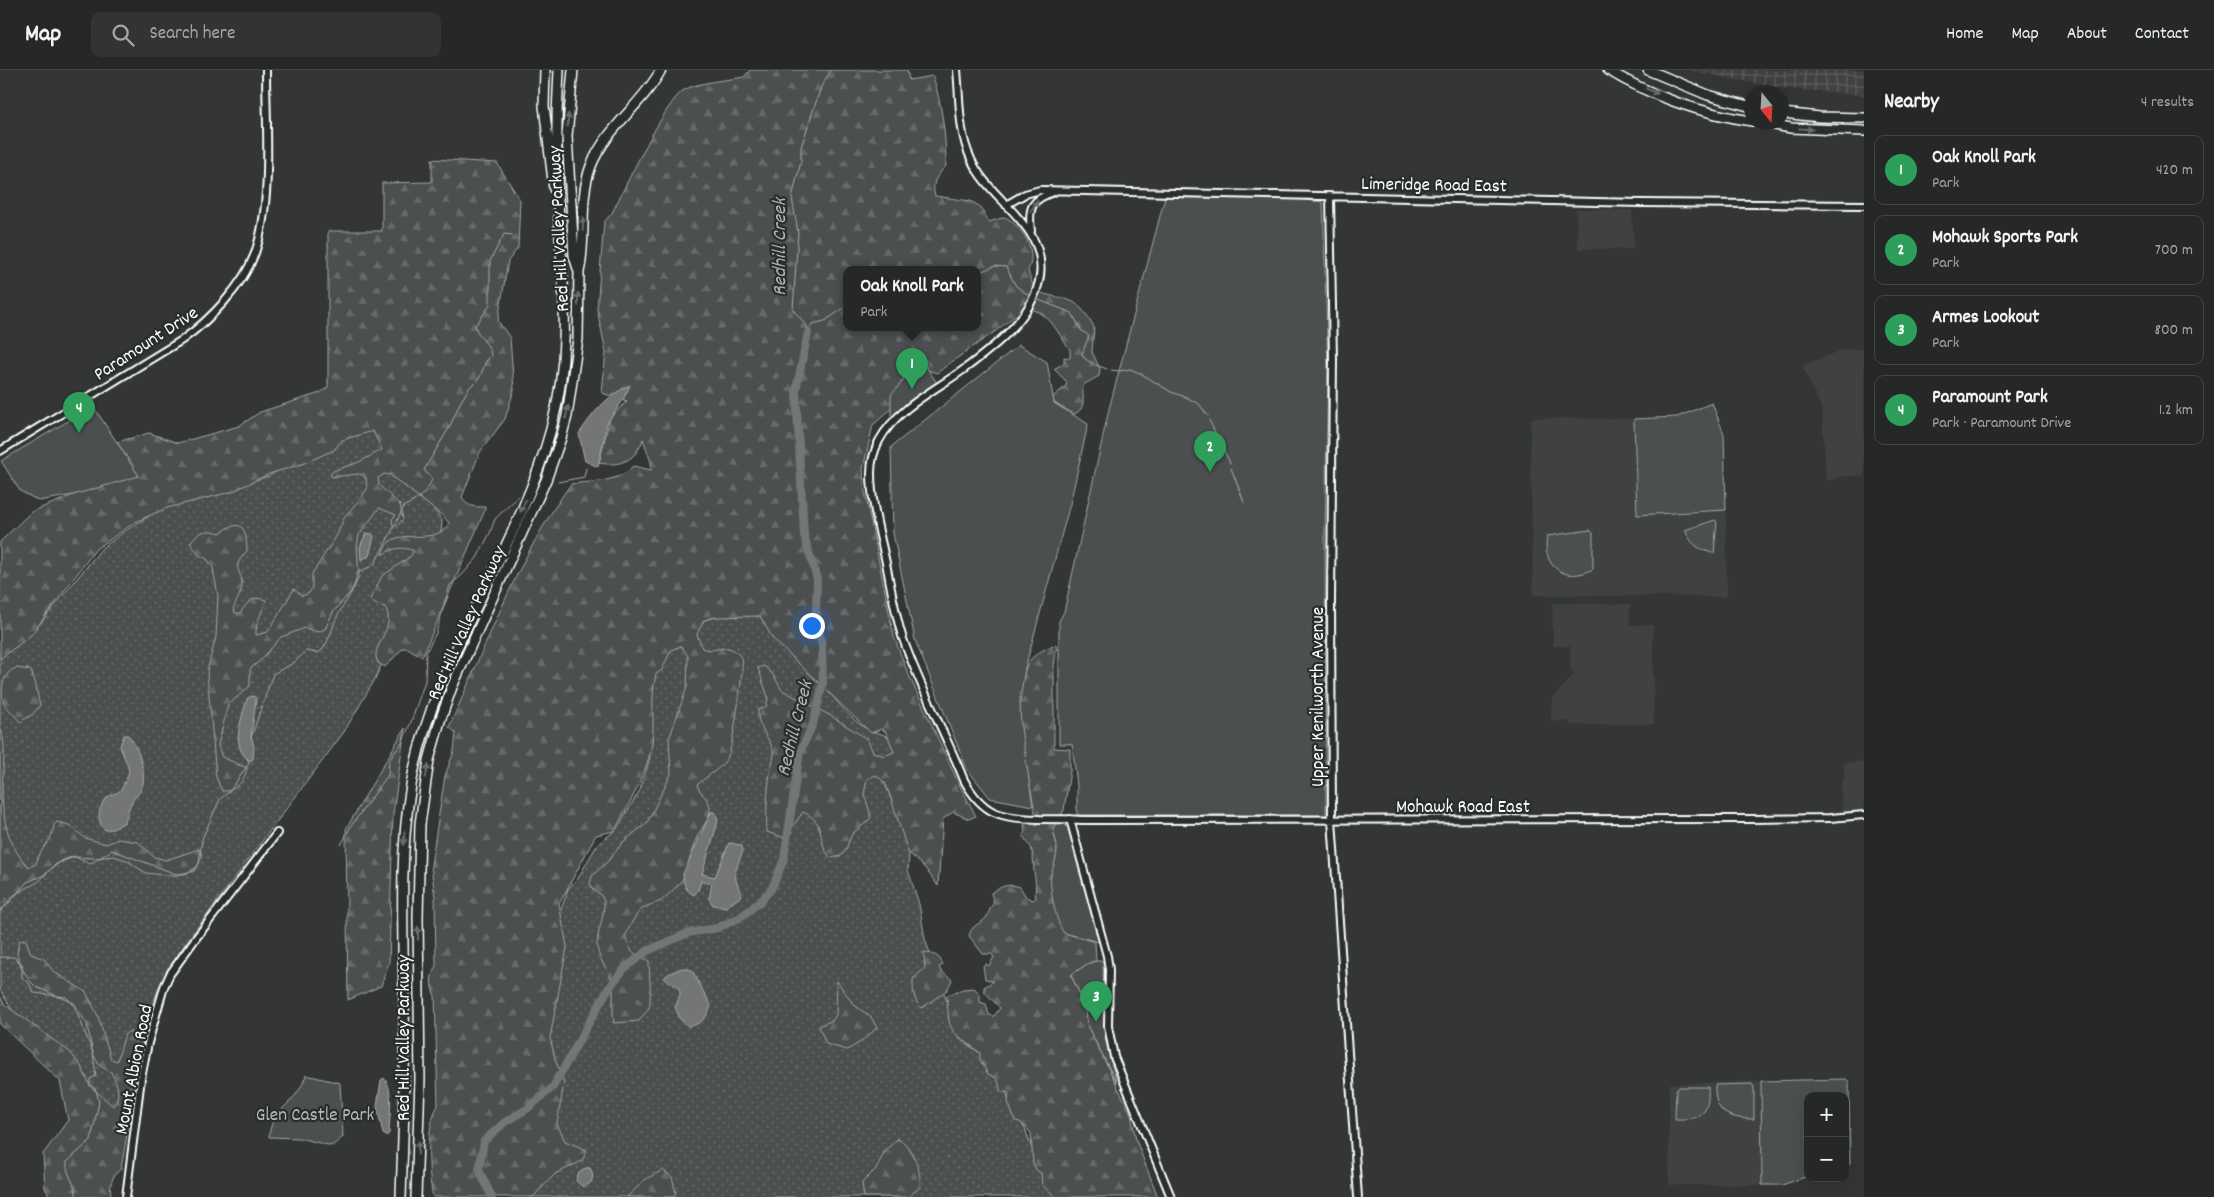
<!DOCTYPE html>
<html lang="en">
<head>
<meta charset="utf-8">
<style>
  :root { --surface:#262828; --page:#323434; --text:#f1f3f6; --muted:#a4a6a8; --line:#424445; --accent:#db2777 }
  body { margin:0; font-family:Dekko,sans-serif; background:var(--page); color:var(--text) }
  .controls { position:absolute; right:15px; bottom:15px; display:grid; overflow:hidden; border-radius:10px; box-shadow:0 5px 20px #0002 }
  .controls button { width:45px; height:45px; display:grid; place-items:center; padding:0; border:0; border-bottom:1px solid var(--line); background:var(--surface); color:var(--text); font:25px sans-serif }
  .compass { position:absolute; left:1744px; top:15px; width:45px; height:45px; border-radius:50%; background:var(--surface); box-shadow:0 5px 20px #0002; rotate:162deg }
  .you { position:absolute; left:811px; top:555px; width:18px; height:18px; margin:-12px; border:4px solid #fff; border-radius:50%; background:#1a73e8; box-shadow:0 0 0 8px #1a73e833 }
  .badge { display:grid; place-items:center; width:32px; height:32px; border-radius:50%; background:var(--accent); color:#fff; font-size:16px; font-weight:700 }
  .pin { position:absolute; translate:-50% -41px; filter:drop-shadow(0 1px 2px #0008) }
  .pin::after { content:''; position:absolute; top:26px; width:18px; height:15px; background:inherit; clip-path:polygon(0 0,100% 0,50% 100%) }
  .popup { position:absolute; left:843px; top:196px; width:138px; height:65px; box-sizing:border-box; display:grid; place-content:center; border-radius:10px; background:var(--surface); filter:drop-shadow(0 1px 4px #0005); font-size:16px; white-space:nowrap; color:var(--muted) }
  .popup b { font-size:19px; color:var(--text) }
  .popup::after { content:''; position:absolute; left:50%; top:100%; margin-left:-10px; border:10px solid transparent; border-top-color:var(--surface) }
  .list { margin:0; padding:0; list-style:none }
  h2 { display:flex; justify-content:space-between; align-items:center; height:65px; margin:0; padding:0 20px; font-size:21px }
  h2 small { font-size:16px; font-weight:400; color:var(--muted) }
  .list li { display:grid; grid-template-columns:32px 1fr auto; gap:15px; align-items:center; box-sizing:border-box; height:70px; margin:0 10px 10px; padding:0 10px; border:1px solid var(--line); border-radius:10px }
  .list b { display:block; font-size:19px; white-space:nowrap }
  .list p { margin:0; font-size:16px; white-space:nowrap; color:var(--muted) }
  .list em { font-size:16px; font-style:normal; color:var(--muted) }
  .icon { flex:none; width:28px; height:28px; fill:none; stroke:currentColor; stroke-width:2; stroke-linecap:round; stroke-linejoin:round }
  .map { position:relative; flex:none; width:1864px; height:1127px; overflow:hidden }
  header { display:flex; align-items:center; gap:30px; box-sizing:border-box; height:70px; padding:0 25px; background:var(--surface); border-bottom:1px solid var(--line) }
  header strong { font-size:24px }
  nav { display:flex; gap:28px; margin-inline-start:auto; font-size:18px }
  .search { width:350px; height:45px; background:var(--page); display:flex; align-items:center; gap:12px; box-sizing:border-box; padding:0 18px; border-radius:10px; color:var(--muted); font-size:19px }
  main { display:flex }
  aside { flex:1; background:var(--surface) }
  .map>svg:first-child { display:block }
</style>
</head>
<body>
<header>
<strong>Map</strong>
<div class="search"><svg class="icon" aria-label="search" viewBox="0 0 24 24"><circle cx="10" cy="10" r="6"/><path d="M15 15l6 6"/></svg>Search here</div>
<nav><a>Home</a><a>Map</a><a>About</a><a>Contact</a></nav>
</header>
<main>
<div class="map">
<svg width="1864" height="1127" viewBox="0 0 1864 1127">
  <defs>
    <pattern id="industrial-grid" width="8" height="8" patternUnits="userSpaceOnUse" patternTransform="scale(1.25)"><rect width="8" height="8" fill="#404243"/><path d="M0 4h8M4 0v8" fill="none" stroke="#5d5e5f"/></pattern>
    <pattern id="grass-dots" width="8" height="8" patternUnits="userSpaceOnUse" patternTransform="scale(1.25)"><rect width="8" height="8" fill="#4c4f50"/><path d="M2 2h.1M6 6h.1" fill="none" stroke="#67696a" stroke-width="1.8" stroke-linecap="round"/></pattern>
    <pattern id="forest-firs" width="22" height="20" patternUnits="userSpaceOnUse" patternTransform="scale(1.25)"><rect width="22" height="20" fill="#4c4f50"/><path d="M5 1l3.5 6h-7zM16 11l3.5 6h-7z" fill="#67696a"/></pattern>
  </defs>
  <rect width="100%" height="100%" fill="#333536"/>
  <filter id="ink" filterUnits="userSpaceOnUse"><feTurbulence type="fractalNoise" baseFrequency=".02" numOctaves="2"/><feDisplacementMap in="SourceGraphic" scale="10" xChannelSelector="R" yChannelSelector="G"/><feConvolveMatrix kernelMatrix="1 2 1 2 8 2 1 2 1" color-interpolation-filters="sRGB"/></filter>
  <g filter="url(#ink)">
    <path fill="#404243" d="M1576,139l56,1 2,39h-56z
      M1864,279v127h-20l-18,5 -4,-72 -20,-43 40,-16z
      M1533,348l101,1 3,95 89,-4 1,87 -194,-2 -3,-173z
      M1552,533l78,1v21h23l1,99 -84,1 -1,-4h-18l1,-22 22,-25 -4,-7v-21h-17z
      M1844,692h20v48l-22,2 -1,-30 3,-1z
      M1761,1011l1,104h-93v-101z"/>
    <path fill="url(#industrial-grid)" d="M1689,0h175v25l-85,-7z"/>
    <path fill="url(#grass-dots)" stroke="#a6a7a8" d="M377,354l29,51 36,45 -1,16 -67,145 -30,51 -159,212c-14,21 -27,42 -34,65 -12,37 -15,77 -21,114l-48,-39 -33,-41 -37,-33 -12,-20v-337l34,-22 68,-83 23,-17 35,-22 109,-33 68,-39z
      M728,544l32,2c12,21 30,33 46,50 18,18 32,40 52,57 24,19 30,-1 41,39l-17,15 16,38 11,39 -1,16 11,34 6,35 35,100 21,15 22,32 13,29 9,14 17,47 47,21h-560l31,-284 8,-24 9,-9 20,-35 19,-15 24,-40 10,-32v-52l3,-40 44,-44z"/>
    <path fill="url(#forest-firs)" stroke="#a6a7a8" fill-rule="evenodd" d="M750,0h157l2,10 24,-4c9,30 13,60 13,90 -9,10 -15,16 -11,30l35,5 11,6 8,15 16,-5c17,9 33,34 23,53 6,30 19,22 43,31 9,3 19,18 23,26l-2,25 8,17 -1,7 -16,9c-1,12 4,24 -9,29l-20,-11 -1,-6 13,-11 1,-4 -13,-13 10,-6v-6l6,1v-8c-9,-12 -16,-28 -28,-36 -4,-3 -10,-5 -15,-4 -14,4 -22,15 -34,23 -19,13 -38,26 -56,40 -5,-1 -11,-5 -15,-5 -15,0 -20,13 -26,24l4,9 -27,24 -10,44 1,18 30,150 13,34 50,109 19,36 -7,3 -16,-7 -10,7 -5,67 -13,-18 -17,-16 -17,-54 -6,-15 -9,-8 -9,4 -3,15 7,22 -2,4 -17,14 -7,17 -4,5 -10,2c-16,-15 -2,-35 -28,-46l-12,17 -3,10 -21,-7c-1,-19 0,-39 3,-59 1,-8 5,-14 3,-23 -4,-13 -17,-25 -15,-40l8,-3 2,-10 -10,-29 6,-2 10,10 8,14 49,26 36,23 6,13 11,4 10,-4 -8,-20 -5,-3 -10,4 -98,-94 -13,-23 -45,1 -11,3 -7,14 5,14c10,6 24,-5 33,3 3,2 6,6 7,9 2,9 -9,87 -14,96 -5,12 -22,20 -31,29 2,8 12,13 13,23 1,10 -8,19 -12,27 -9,17 -7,36 -20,50 -5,5 -12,12 -17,16 -6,3 -13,4 -18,7 -8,6 -14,20 -18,29l7,15 17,9c0,10 3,39 0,46 -2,5 -7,9 -10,14l-25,2c-3,-14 2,-36 -4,-47 -5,-10 -13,-20 -13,-32 1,-15 8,-29 7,-43l-4,-7 -6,-3 -4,-7 2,-8 17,-16 15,-19 23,-18 24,-49 -2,-35 18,-52 1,-31 -7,-10 -10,4 -9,20 -6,4c-6,24 -1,46 -4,69 -4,28 -24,64 -38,88l-18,4 -37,69 8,43 -17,91 6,24 8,20 -7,42 8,17 22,9 -5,11 -27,13 -22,23h-100c-5,-21 -8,-73 5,-91l-3,-110c-5,-11 -5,-19 1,-30l-1,-68 -4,-33 14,-89 9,-25 2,-18 -7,-6c37,-81 69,-171 122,-243 20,-3 49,-1 62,-18l18,4v-8l-8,-23c-6,21 -23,28 -44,24l11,-45 17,-17 -25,-8 4,-41 -9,-43 7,-87 8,-9c11,-22 54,-113 72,-123 14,-8 44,-10 60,-13zM847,200h130v58h-130z
      M432,89l65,4 23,37 -2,48 -10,13 -10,60 12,17 4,52 -9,29 -25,33 -18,45c4,10 13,10 23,10v3l-63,147 -14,-9h-5l-18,19 -7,-4c-10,-16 20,-35 7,-56l-10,-3 -5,-5 12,-23 28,-19 4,-6c-12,-5 -21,-3 -32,4 8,-35 53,-4 67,-32l-5,-6 -54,-42 -6,-1 -6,4 1,7 21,20 3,14 -6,7 -4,-1 -1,-6 4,-4 -17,-7 -20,27 -2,12 2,29 -5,12 -21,24 -8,17 -7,3 -13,-4 -24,9 -20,23 -11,9v17l-22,19 -10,40 4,12 25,11c-2,12 -11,24 -25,23l-6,-14 -9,-105 9,-36 2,-40 -5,-28 -6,-9 -8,-4 -9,-12c8,-12 16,-14 30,-10 23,-16 26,-5 27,18 -18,19 -4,18 -5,36 -1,6 -6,15 -9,22l2,4h5c9,-12 11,-17 26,-13 -3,12 -11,22 -10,35l12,-3 26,-43 8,7 7,-3 3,-5v-14l25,-39 8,-19 16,-18 6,-9 -1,-10 -3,-4 -5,-1 -26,3 -2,-2 3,-4 26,-9 23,-12 -9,-19 -31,9 -8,10 -32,14 -33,10 -38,18 -64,16 -32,14 -39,27 -65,86 -31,24v-117l31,-30 104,-42 -18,-28 32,-9 29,10 61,-17 21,-14 60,-19 8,-6v-156h54v-48l50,-1z
      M1057,575l-3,21v82l16,1v22l-6,39 -11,19 4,17 -1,17 -5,13 13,57 31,9 1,19 -9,3 -16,11 14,30 3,22 43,87 5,26 22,57h-102l-14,-12 -1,-12 -4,-2 -4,-7 -2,-31 -11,-11 -5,-1 -7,-19 1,-9 -9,-2c-1,-11 -2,-13 -12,-17l-8,-14v-7c-31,-26 -31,-16 -33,-58l16,-6 11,-1 6,6v8l6,2 3,11 5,1 6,-8 -16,-17v-4l10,-6 -9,-2 -2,-13 3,-2 3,2 5,-9 -3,-3h-8l-14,-18c2,-11 10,-11 17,-18 3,-4 3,-10 8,-15l-3,-10c10,-7 18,-10 29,-6l6,10 7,3 3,-2c-2,-7 1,-13 -1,-20 -2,-9 -1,-18 -3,-27 -1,-7 -8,-10 -9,-17l2,-2 -1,-8 7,-1 6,3c-6,-49 -28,-108 -12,-156 4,-14 19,-22 32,-25z
      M16,598l14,2c7,11 6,23 10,35l-7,9 -13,8c-5,-7 -11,-12 -16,-18 -4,-14 -2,-31 12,-36z
      M0,657c6,16 4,29 3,46 -3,32 1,71 26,94l7,-3c3,-16 17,-22 18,-39l3,-3 12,3 16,13 21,6 13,-5 19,3 16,15 12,3 33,-11 3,7 -5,11 -9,5 -16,4 -26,-3 -20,-13 -12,-4 -19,2 -21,-1 -18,7 -18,18 -24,13 -14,17z
      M405,658l-12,86 -4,148 -8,24 -33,14 -2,-171z
      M23,869l3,1 5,14 13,5 10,13 32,20 12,24 13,43 6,2 8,-27 5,-3 7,13 -6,24 4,20 -14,81c-9,6 -13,18 -9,28h-62l-5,-9 -2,-34 25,-34 -8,-39 -60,-57v-28l4,8 66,48 11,14 9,20 23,20c9,-12 4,-22 -2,-34l-11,-6 -7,-12 -6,-30 -13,-21 -38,-16 -5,-5 -10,-15 -4,-13 2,-13z
      M924,882c10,3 15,2 19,13l-4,2 2,4 11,9 -5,10 -25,18c-9,-7 -9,-18 -9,-29l12,-11z
      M837,911l17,24 17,12 6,11 -18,15 -12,7 -21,-6 -7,-18 14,-6 3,-5z
      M897,1069c15,4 25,33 23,48l-12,10h-44l-2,-14 14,-14 9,-18z
      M663,1100l9,7 4,16 -3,4h-46l19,-18z"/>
    <path fill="#4c4f50" stroke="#a6a7a8" d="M1165,127l119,1 39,4 5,168 -3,165 1,280h-249v-30l-5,-41h-13v-123l5,-9 45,-203z
      M1019,275l28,17 7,41 34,21 -18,80 -45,164 -5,32 1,28 12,78 -43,-8 -23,-29 -52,-129 -22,-107 -2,-86z
      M921,289l16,24 -46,35v-23z
      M1712,333l12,31 2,76 -89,5 -3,-96 43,-2z
      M93,336l46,70 -66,19 -34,6 -19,-10 -19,-30z
      M1715,450l2,2 -3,31c-16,-3 -23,-9 -29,-23z
      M1590,460l3,3v36c-27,15 -52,-2 -46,-33z
      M1056,753h6l6,4 31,115 -35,-9c-8,-10 -15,-45 -13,-58 2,-9 6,-16 6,-27 0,-6 -3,-13 -4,-19z
      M1096,891h7l2,77 12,45 -29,-56 -3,-22 -14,-30 16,-11z
      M306,1005l34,8 3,54 -11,9 -33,-8 -30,-1c2,-23 15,-27 28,-44 4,-5 7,-12 9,-18z
      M1846,1009l3,3 1,82 -5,2v-70h-37v80l-26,9h-20l-1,-104z
      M1752,1014l2,3v32c-26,0 -40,-6 -39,-34z
      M1678,1017h30c2,27 -7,33 -33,32l1,-29z"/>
    <path fill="#737576" stroke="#abacad" d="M630,315l-7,15 -16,23 -9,44 -13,-6 -6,-27c13,-20 28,-39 51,-49z
      M366,463l6,1 2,2 -5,20 -8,4 -1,-13z
      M251,626l4,1 1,4 -5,34 3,12 -1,12 -3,2c-21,-14 -8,-43 -3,-62z
      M124,665h4c10,11 19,38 14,52 -2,6 -6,9 -9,13 -4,6 -6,15 -8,22l-12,7 -8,1c-9,-8 -7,-23 1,-31 3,-4 10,-5 15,-9 14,-27 6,-20 -1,-44z
      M711,742h3l4,6 -1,7 -15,49 13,3 14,-34 12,2 2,5c-6,20 -13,23 -1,43l-3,5 -13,9 -13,-2 -4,-6 3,-15 -11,-3 -3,10 -4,4c-10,-5 -10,-11 -11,-21z
      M682,898l10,2 19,36c-4,11 -11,20 -23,20l-8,-7 -5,-12c12,-23 0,-18 -11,-29l4,-4z
      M384,1008c11,13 5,40 5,56l-3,2 -3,-2 -6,-28 4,-26z
      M585,1098h5c5,9 3,16 -7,19l-7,-6 1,-6z"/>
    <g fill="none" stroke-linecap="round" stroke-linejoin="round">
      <path stroke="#abacad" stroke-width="1" d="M977,203l18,-7 11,1 10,19 14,10
        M1036,229l36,14 9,17 8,6 -7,18 2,4 9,6
        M808,262l4,-8 13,-3 22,-15
        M808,263l-1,-7 -14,-16 5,-78 -6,-34 9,-37v-14l20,-60 10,-17
        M1096,295l11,4
        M1111,300l9,1 10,-2 10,4 31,19 15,5 13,7 9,12
        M1209,350l21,43
        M1231,398l13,34
        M558,412l26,-5 2,-9
        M251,668l22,-64 22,-12 11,-11 12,2 4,-3c9,-11 10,-25 17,-37 7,-12 17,-25 18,-40l17,-8c10,-19 21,-39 30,-59 13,-5 24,-14 28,-27l-8,-9 26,-44 10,-23 9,-15 11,-11 6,-16 5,-5c0,-12 -13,-18 -16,-30l15,-21v-44l14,-27 8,1
        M341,775l10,-19 37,-51 1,-15 13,-17 9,-21 14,-41 1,-29 10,-19 14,-48 11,-9 16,-18 13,-25 5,-14 25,-24
        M0,840l7,-5 20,-23 15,-6 21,-16 11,-4 16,8 22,-14 64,24h8l10,-3 5,-7 3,-25 18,-40 10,-8 19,-28 -2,-5
        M0,887h14l8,8v13l7,5 5,10 32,4 8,8 19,48 3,23 -6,3v5l6,6 3,12 -8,38 -24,22c-2,12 10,22 9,35"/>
      <path stroke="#737576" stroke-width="8" d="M492,1127l-13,-27 5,-29 21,-19 22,-13 26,-22 55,-98 17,-21 22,-17 41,-18 29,-5 22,-10 21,-16 12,-14 12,-29 16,-107 13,-28 10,-41 -1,-36 -6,-37 1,-31 -13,-44 -5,-87 -3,-58 12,-57"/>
      <g stroke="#fff" stroke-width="10">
        <path id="secondary" d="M957,0c3,29 1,62 14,89 18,42 76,65 69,117 -6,41 -46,71 -77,94 -28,20 -67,39 -84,71 -5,10 -8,22 -8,32 0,30 9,61 15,90 5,25 9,52 17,76 17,48 42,94 61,141 19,35 37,38 75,39 14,0 29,0 43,1l671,-1 77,-1 34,-3
          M1330,126l3,163 -2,243 1,218 26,377
          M1006,135l19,-11 15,-4 601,13 223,2
          M1031,161c-3,-23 0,-32 23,-39
          M0,381l182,-111c28,-20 61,-54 73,-87 18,-52 11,-127 11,-183
          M1070,749l37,137 2,14 -1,56 6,31 57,140
          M126,1127l15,-119 7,-35 16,-56 6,-13 23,-32 84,-109"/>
      </g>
      <g stroke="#fff" stroke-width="12">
        <path id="highway" d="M545,0l-1,36 10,83
          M1608,0c42,26 95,44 144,51
          M1648,0l60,25 44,12
          M1782,43l38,4 44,1
          M1758,52l33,6 73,3
          M579,202c8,-35 -1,-72 12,-106 15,-38 51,-61 70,-96
          M401,1127c3,-66 4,-132 3,-198 -1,-71 -5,-143 7,-214 22,-127 107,-233 140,-356 20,-73 13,-134 8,-208 -3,-50 -3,-101 0,-151
          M416,1127l4,-118 -2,-161 2,-94 9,-64 11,-39 12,-34 94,-207 15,-42 6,-22 11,-77 1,-67 -5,-16 -7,-120 6,-66"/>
      </g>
      <use href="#secondary" stroke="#2a2d2e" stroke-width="6"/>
      <use href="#highway" stroke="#2a2d2e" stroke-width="9"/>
    </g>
    <defs><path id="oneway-solid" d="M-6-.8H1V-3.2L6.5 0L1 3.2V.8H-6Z" transform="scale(1.25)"/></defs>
    <g fill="#6a6c6d">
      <use href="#oneway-solid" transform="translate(1652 21) rotate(23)"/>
      <use href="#oneway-solid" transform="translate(568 50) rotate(-87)"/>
      <use href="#oneway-solid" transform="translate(1806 59) rotate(4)"/>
      <use href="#oneway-solid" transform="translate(1034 136) rotate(-56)"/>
      <use href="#oneway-solid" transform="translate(583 154) rotate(-87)"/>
      <use href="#oneway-solid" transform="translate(578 229) rotate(-90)"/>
      <use href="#oneway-solid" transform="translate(567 342) rotate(-79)"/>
      <use href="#oneway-solid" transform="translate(523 436) rotate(114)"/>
      <use href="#oneway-solid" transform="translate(427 701) rotate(-79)"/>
      <use href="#oneway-solid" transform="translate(404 768) rotate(95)"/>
      <use href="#oneway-solid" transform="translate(418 863) rotate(-91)"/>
      <use href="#oneway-solid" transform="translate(418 1078) rotate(-88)"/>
    </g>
  </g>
  <g text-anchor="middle" stroke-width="4.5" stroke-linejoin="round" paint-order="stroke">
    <g font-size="19" fill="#fff" stroke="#2a2d2e">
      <text transform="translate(1434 113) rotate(1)" y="7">Limeridge Road East</text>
      <text transform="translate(557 159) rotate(-93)" y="7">Red Hill Valley Parkway</text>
      <text transform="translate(145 272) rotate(-33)" y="7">Paramount Drive</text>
      <text transform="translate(465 552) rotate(-66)" y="7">Red Hill Valley Parkway</text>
      <text transform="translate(1316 627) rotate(-90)" y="7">Upper Kenilworth Avenue</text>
      <text x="1463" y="742">Mohawk Road East</text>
      <text transform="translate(402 968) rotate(-90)" y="7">Red Hill Valley Parkway</text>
      <text transform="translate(132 999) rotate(-79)" y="7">Mount Albion Road</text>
    </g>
    <g font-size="19" fill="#b7b9b9" stroke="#2a2d2e">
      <text x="315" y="1050">Glen Castle Park</text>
    </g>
    <g font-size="20" font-style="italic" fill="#b2b3b4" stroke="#2a2d2e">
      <text transform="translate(778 177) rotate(-90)" y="7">Redhill Creek</text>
      <text transform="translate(793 658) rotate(-76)" y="7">Redhill Creek</text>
    </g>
  </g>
</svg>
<div class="controls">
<button>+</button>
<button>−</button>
</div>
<svg class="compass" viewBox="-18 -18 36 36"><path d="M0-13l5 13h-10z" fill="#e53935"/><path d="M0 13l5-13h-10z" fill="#a4a6a8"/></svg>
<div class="you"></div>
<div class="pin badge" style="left:912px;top:319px;background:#2e9e5b">1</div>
<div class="popup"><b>Oak Knoll Park</b>Park</div>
<div class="pin badge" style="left:1210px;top:402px;background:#2e9e5b">2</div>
<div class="pin badge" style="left:1096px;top:952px;background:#2e9e5b">3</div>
<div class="pin badge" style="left:79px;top:363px;background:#2e9e5b">4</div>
</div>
<aside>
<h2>Nearby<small>4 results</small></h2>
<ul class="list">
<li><span class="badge" style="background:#2e9e5b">1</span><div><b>Oak Knoll Park</b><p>Park</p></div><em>420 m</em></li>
<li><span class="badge" style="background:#2e9e5b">2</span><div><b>Mohawk Sports Park</b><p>Park</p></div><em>700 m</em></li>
<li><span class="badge" style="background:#2e9e5b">3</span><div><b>Armes Lookout</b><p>Park</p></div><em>800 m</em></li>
<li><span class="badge" style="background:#2e9e5b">4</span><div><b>Paramount Park</b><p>Park · Paramount Drive</p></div><em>1.2 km</em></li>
</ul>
</aside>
</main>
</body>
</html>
